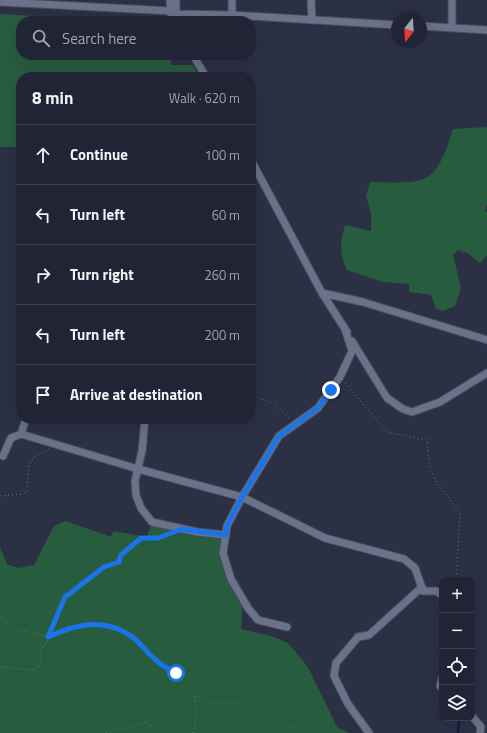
<!DOCTYPE html>
<html lang="en">
<head>
<meta charset="utf-8">
<style>
  :root { --surface:#202434; --page:#2d3040; --text:#f1f3f6; --muted:#a2a4ac; --line:#3d414f }
  body { margin:0; font-family:"Titillium Web",sans-serif; background:var(--page); color:var(--text) }
  .controls { position:absolute; right:12px; bottom:12px; display:grid; overflow:hidden; border-radius:8px; box-shadow:0 4px 16px #0002 }
  .controls button { width:36px; height:36px; display:grid; place-items:center; padding:0; border:0; border-bottom:1px solid var(--line); background:var(--surface); color:var(--text); font:20px sans-serif }
  .compass { position:absolute; left:391px; top:12px; width:36px; height:36px; border-radius:50%; background:var(--surface); box-shadow:0 4px 16px #0002; rotate:197deg }
  .stop { position:absolute; width:12px; height:12px; margin:-9px; border:3px solid #1a73e8; border-radius:50%; background:#fff }
  .stop.end { background:#1a73e8; border-color:#fff; box-shadow:0 1px 4px #0008 }
  .list { margin:0; padding:0; list-style:none }
  h2 { display:flex; justify-content:space-between; align-items:center; height:52px; margin:0; padding:0 16px; font-size:17px }
  h2 small { font-size:13px; font-weight:400; color:var(--muted) }
  .list li { display:grid; grid-template-columns:26px 1fr auto; gap:12px; align-items:center; box-sizing:border-box; height:60px; padding:0 16px; border-top:1px solid var(--line) }
  .list b { display:block; font-size:15px; white-space:nowrap }
  .list em { font-size:13px; font-style:normal; color:var(--muted) }
  .icon { flex:none; width:22px; height:22px; fill:none; stroke:currentColor; stroke-width:2; stroke-linecap:round; stroke-linejoin:round }
  .map { position:relative; flex:none; width:487px; height:733px; overflow:hidden }
  .search { position:absolute; background:var(--surface); box-shadow:0 4px 16px #0002; left:16px; top:16px; width:240px; height:44px; display:flex; align-items:center; gap:10px; box-sizing:border-box; padding:0 14px; border-radius:16px; color:var(--muted); font-size:15px }
  .panel { position:absolute; background:var(--surface); box-shadow:0 4px 16px #0002; left:16px; top:72px; width:240px; height:352px; border-radius:16px }
  .map>svg:first-child { display:block }
</style>
</head>
<body>
<div class="map">
<svg width="487" height="733" viewBox="0 0 487 733">
  <rect width="100%" height="100%" fill="#2b3045"/>
  <path fill="#285c3f" d="M0,14l123,7h-102v34h150v10h22l6,12h-178v70h-21z
    M487,127v77l-2,7 2,1v43l-7,8 -11,-9 -11,-4 -5,5 8,33 -6,18 -12,5 -7,-2 -5,-14 -22,-3v-8l-26,-2 -36,-12c-8,-16 -7,-28 -2,-45l26,6v-17l-5,-18 4,-14c57,1 65,5 83,-53z
    M66,521l45,16 2,-6 34,6 5,-15 74,13 -3,18 20,47 -2,29 30,7 17,7 20,24 29,60 12,6h-349v-186l7,17 11,4 16,-3 20,-39z"/>
  <g fill="none" stroke-linecap="round" stroke-linejoin="round">
    <path stroke="#001f45" stroke-width="2" d="M457,718l2,2 -1,13"/>
    <g stroke="#484d5e" stroke-width="9">
      <path id="minor" d="M170,0l1,15
        M232,0v15
        M311,0l1,20
        M0,2l171,9 5,3 56,1 165,10
        M174,21l2,-7v-14
        M421,26l66,4
        M452,28v-28
        M193,55l13,22
        M251,160l71,133 41,9 124,38
        M322,293l25,39
        M352,341l35,57 16,11 9,3 28,-10 47,-29
        M145,419l-3,32 -7,30 1,14 5,13 11,14 45,10 29,3
        M21,434l5,-15
        M3,456l8,-18 10,-4 117,35 104,28 83,41 79,21 11,9 8,23h13l6,4
        M287,627l-29,-7 -10,-12 -17,-29 -8,-26 4,-27 15,-29 37,-61 39,-28 22,-31 12,-26 -7,-22
        M442,678l-2,8 2,2
        M472,716l9,11 -1,6
        M369,733l-21,-29 -14,-28 2,-13 22,-26 11,-2 53,-48"/>
    </g>
    <path stroke="#6e7385" stroke-width="1" stroke-dasharray="1 3" stroke-linecap="butt" d="M345,383l42,49 40,8 3,29 7,14 23,30 -4,67
      M251,396l23,7 16,16
      M0,496l23,-2 4,-3 2,-27 6,-8 14,-7
      M0,618l16,11 32,8 19,-8 36,-5 18,5 15,11 21,22 19,11 19,21 13,8 32,1 25,16 14,11 6,-7 6,2 5,8
      M0,667l28,3 9,-1 4,-9v-11l5,-5 19,-47 39,-30 15,-5 2,-7 20,-17h17l14,-5
      M106,733l41,-11 12,11
      M193,733l4,-20 -2,-19"/>
    <use href="#minor" stroke="#6a7189" stroke-width="7"/>
  </g>
  <g fill="none" stroke-linecap="round" stroke-linejoin="round">
    <path stroke="#1a73e8" stroke-width="5" d="M176,673c-7,-4 -14,-7 -19,-12 -8,-6 -14,-15 -22,-22 -28,-22 -57,-16 -87,-2l17,-40 39,-30 15,-5 2,-7 20,-17h17l24,-9 44,6 1,-9 15,-29 37,-61 39,-28 13,-18"/>
  </g>
</svg>
<div class="controls">
<button>+</button>
<button>−</button>
<button><svg class="icon" aria-label="locate" viewBox="0 0 24 24"><circle cx="12" cy="12" r="6"/><path d="M12 2v4M12 18v4M2 12h4M18 12h4"/></svg></button>
<button><svg class="icon" aria-label="layers" viewBox="0 0 24 24"><path d="M12 4l9 5-9 5-9-5zM3 14l9 5 9-5"/></svg></button>
</div>
<svg class="compass" viewBox="-18 -18 36 36"><path d="M0-13l5 13h-10z" fill="#e53935"/><path d="M0 13l5-13h-10z" fill="#a2a4ac"/></svg>
<div class="stop" style="left:176px;top:673px"></div>
<div class="stop end" style="left:331px;top:390px"></div>
<div class="search"><svg class="icon" aria-label="search" viewBox="0 0 24 24"><circle cx="10" cy="10" r="6"/><path d="M15 15l6 6"/></svg>Search here</div>
<section class="panel">
<h2>8 min<small>Walk · 620 m</small></h2>
<ul class="list">
<li><svg class="icon" aria-label="ahead" viewBox="0 0 24 24"><path d="M12 20V5M6 11l6-6 6 6"/></svg><div><b>Continue</b></div><em>100 m</em></li>
<li><svg class="icon" aria-label="left" viewBox="0 0 24 24"><path d="M17 20v-9H6M10 6l-5 5 5 5"/></svg><div><b>Turn left</b></div><em>60 m</em></li>
<li><svg class="icon" aria-label="right" viewBox="0 0 24 24"><path d="M7 20v-9h11M14 6l5 5-5 5"/></svg><div><b>Turn right</b></div><em>260 m</em></li>
<li><svg class="icon" aria-label="left" viewBox="0 0 24 24"><path d="M17 20v-9H6M10 6l-5 5 5 5"/></svg><div><b>Turn left</b></div><em>200 m</em></li>
<li><svg class="icon" aria-label="arrive" viewBox="0 0 24 24"><path d="M6 21V4h12l-3 4 3 4H6"/></svg><div><b>Arrive at destination</b></div></li>
</ul>
</section>
</div>
</body>
</html>
